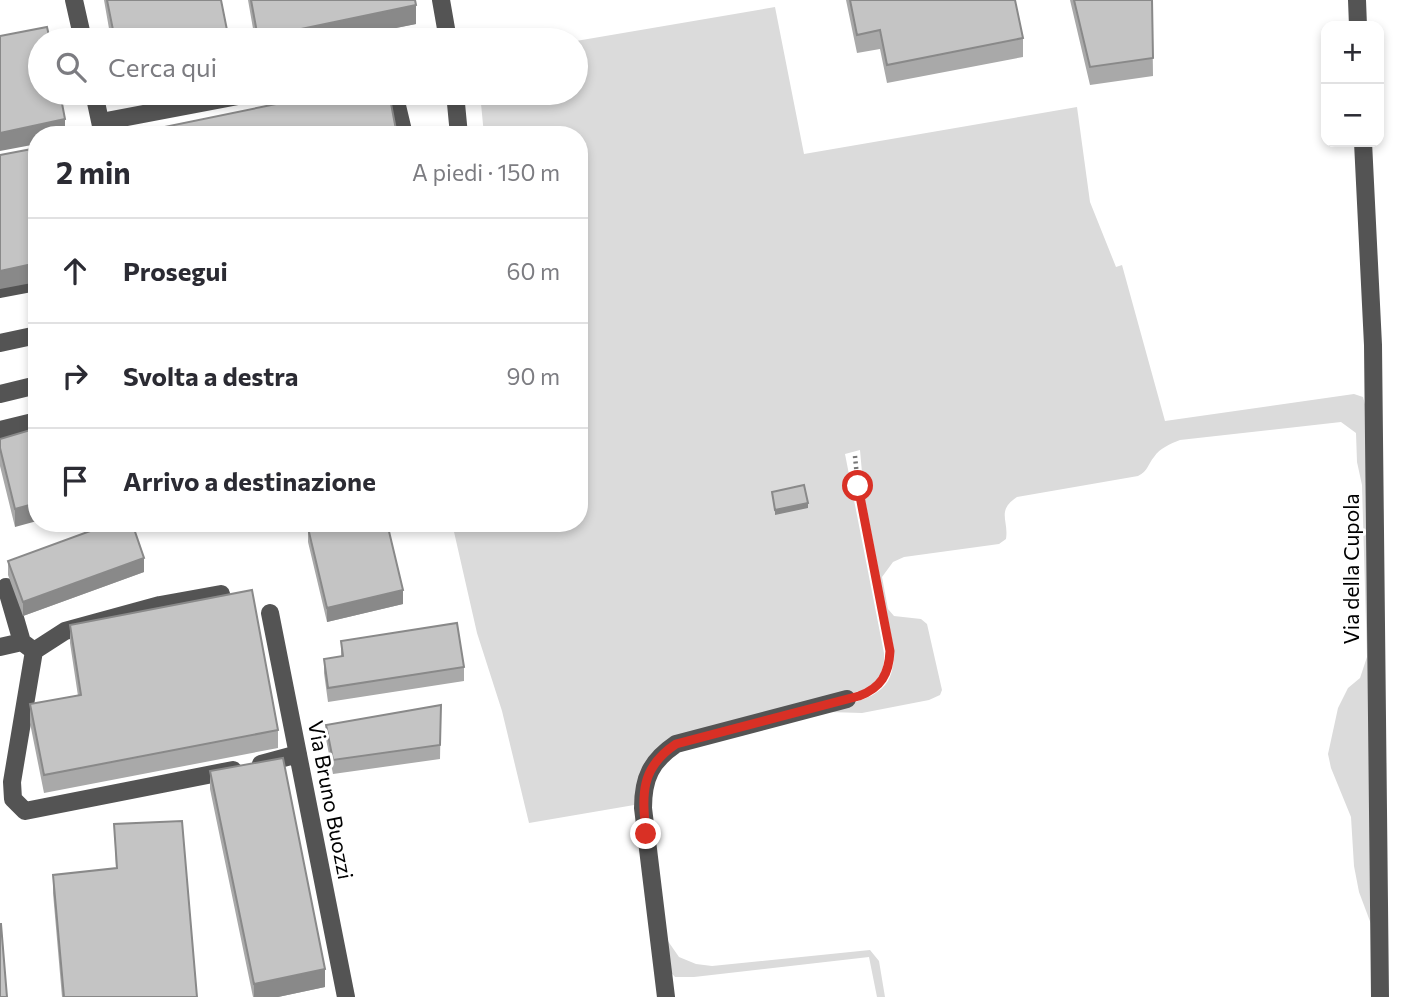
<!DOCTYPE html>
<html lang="it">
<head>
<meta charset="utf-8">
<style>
  :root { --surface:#fff; --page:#f2f2f3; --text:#2b2b33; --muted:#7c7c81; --line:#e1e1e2 }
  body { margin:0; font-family:Commissioner,sans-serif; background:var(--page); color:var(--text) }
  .controls { position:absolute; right:21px; top:21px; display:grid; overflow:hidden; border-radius:14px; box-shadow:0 4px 10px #0003 }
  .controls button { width:63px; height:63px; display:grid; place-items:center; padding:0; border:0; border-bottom:2px solid var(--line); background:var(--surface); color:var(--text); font:35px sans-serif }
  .stop { position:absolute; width:21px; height:21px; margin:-16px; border:5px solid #d93025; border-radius:50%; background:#fff }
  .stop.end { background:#d93025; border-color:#fff; box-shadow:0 2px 7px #0008 }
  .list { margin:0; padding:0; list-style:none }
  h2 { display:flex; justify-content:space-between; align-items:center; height:91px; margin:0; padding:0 28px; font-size:30px }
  h2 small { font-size:23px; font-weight:400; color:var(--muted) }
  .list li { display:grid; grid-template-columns:46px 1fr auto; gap:21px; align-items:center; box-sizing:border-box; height:105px; padding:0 28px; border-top:2px solid var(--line) }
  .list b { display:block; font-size:26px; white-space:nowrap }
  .list em { font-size:23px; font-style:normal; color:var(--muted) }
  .icon { flex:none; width:38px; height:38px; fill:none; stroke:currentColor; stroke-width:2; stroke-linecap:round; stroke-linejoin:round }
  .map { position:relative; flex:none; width:1405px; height:997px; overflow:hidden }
  .search { position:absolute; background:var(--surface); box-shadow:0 4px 10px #0003; left:28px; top:28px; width:560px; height:77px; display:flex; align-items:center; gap:18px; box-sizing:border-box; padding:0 24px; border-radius:38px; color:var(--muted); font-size:26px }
  .panel { position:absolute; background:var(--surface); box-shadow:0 4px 10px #0003; left:28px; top:126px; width:560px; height:406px; border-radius:28px }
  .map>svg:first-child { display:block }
</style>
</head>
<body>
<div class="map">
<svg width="1405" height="997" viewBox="0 0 1405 997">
  <rect width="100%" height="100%" fill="#fff"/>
  <path fill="#dbdbdb" d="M775,7l29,147 273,-47 13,95 26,65 6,-2 43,156 189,-27 9,3 3,11 4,100v205l5,284h-4v-73l-12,-32 -5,-26 -3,-49 -20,-49 -3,-14 10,-46 10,-20 12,-10 7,-21 -5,-172 -5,-23 -1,-29 -15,-11 -161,18c-10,4 -20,8 -26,17 -6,7 -6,14 -16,19l-121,21c-21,14 -8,23 -11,42l-7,5 -95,13 -11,5 -11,15 6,32 6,7 27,3 6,5 15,66 -2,5 -11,5 -67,13 -33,-1 -25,4 -88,22 -36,12 -19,16 -6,11 -4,27 12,130 16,23 17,7 16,2 158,-16 9,11 6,36h-8l-8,-40 -175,20h-19l-9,-10c-3,-32 -7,-64 -10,-96 -3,-29 -12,-68 0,-96 5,-11 14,-20 25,-26 18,-9 38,-12 57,-17 38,-9 77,-16 114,-29 13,-4 28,-9 36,-22 5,-9 6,-20 6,-31l-30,-155 -4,-45 -15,4 39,199c1,17 -5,28 -20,37l-166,41c-40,16 -55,28 -58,73l-111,19 -27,-112 -25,-78 -25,-110h127v-388h-95l-4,-42h96v-52z"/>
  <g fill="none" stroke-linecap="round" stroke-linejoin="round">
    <path stroke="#767676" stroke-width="4.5" stroke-dasharray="2 3.5" stroke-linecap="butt" d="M855,456l3,31 31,164c0,19 -5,36 -25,43"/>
    <path stroke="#545454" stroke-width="18" d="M74,0l9,40
      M441,0l7,40
      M1357,0l1,26
      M94,93l9,42
      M394,93l10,42
      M455,93l4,42
      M101,122l153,-29
      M1363,142l10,203 7,652
      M0,289l37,-7
      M0,343l37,-8
      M0,394l37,-9
      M0,430l37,-9
      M270,613l76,384
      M22,642l12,9 -22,131 1,17 12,12 208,-41
      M0,647l22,-5 -16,-55
      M34,651l31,-20 95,-26 61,-11
      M261,764l37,-10
      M666,997l-23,-189c0,-30 8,-47 33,-64l171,-45"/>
  </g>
  <path fill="#a9a9a9" d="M104,0h117l8,40h-118z
    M248,0h167l1,24 -80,16h-81z
    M846,0h169l8,38v19l-136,26 -7,-34 -23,4z
    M1070,0h82l1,76 -63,9z
    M37,428l-22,99 -15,-61v-27z
    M308,528l95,76 -76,18 -19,-80z
    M8,561l136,11 -121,44 -15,-41z
    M70,625l208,105v18l-234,45 -14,-70v-19l48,-8 -8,-53z
    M341,641l123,26v14l-136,21 -4,-29v-14l17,-3z
    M441,705l-1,54 -107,15 -7,-35v-14z
    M210,771l115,216 -47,10h-25l-43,-208z
    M114,824l83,173h-135l-9,-104v-18l63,-7z"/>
  <path fill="#898989" d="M416,5v19l-80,16h-78v-2z
    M65,119v16h-28v9l-37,7v-18z
    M37,263v19l-37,7v-18z
    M37,503v18l-22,6v-18z
    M808,503v5l-33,7v-5z
    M144,558v14l-121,44v-14z
    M403,590v14l-76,18v-14z
    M325,969v18l-47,10h-24v-13z"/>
  <path fill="#c4c4c4" stroke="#898989" stroke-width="2" d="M107,0h114l8,40h-114z
    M251,0h164l1,5 -158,33z
    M850,0h165l8,38 -136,27 -7,-35 -23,5z
    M1074,0h78l1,58 -63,9z
    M47,27l3,13h-10v53h20l5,26 -65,14v-97z
    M330,93h59l8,42h-262v-2z
    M37,148v115l-37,8v-116z
    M37,428v75l-22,6 -15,-61v-9z
    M804,485l4,18 -33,7 -3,-18z
    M112,523h20l12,35 -121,44 -15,-41z
    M327,523h60l16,67 -76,18 -19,-80z
    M252,590l26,140 -234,45 -14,-71 51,-9 -11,-70z
    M457,623l7,44 -136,21 -4,-29 19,-3 -2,-15z
    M441,705l-1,40 -107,15 -7,-35z
    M283,758l42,211 -71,15 -44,-213z
    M182,821l15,176h-133l-11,-122 64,-7 -3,-44z
    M0,924h1l6,73h-7z"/>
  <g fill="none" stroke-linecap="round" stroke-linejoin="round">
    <path stroke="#d93025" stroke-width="9" d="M646,834c-4,-40 -6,-66 30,-90l183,-48c22,-8 30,-22 31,-45l-32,-165"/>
  </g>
  <g text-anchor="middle" stroke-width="6" stroke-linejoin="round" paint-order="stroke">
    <g font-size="21" fill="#000" stroke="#fff">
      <text transform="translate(1352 569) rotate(-90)" y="7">Via della Cupola</text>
      <text transform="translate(330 800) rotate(79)" y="7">Via Bruno Buozzi</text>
    </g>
  </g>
</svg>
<div class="controls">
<button>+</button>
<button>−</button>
</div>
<div class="stop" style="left:858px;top:486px"></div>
<div class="stop end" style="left:646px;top:834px"></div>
<div class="search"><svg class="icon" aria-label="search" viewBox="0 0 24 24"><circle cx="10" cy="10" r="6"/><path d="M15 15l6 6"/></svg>Cerca qui</div>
<section class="panel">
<h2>2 min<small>A piedi · 150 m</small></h2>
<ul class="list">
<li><svg class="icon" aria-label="ahead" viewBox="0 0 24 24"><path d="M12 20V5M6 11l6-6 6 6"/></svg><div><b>Prosegui</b></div><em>60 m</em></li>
<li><svg class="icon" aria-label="right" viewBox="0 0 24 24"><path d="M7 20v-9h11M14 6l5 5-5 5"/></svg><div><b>Svolta a destra</b></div><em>90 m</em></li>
<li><svg class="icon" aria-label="arrive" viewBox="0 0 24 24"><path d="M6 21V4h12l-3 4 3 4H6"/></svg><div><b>Arrivo a destinazione</b></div></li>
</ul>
</section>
</div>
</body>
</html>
